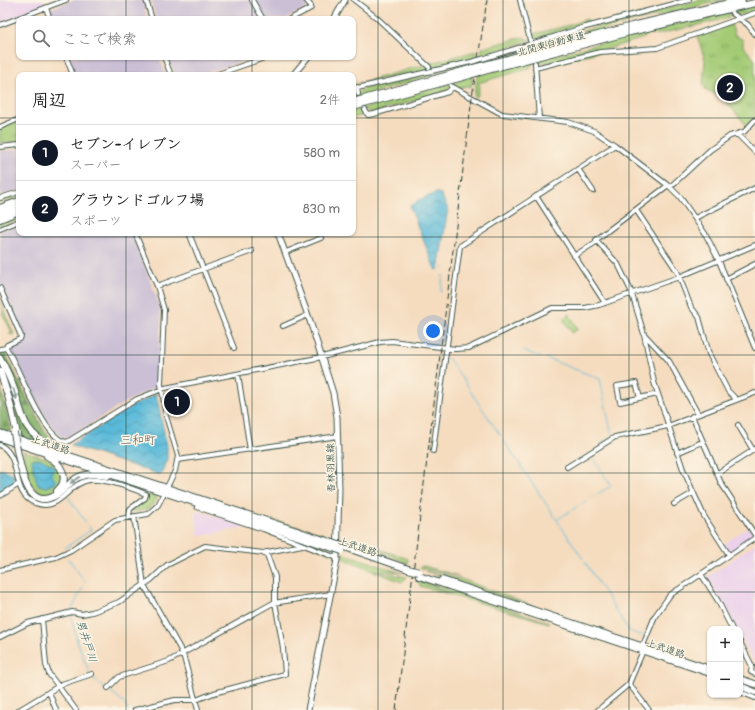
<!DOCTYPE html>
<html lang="ja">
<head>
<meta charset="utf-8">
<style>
  :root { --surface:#fff; --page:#f6f6f6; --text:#222; --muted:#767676; --line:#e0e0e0; --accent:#111827 }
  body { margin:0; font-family:Pangolin,"Klee One",sans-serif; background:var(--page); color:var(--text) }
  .controls { position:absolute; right:12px; bottom:12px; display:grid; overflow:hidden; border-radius:8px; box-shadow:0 1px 3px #0004 }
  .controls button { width:36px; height:36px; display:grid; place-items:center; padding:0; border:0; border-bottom:1px solid var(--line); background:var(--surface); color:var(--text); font:20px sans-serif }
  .you { position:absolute; left:433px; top:331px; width:14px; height:14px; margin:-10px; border:3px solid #fff; border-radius:50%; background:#1a73e8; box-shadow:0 0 0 6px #1a73e833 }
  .badge { display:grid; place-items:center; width:26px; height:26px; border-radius:50%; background:var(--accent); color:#fff; font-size:13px; font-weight:700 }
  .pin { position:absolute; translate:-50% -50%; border:2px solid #fff; box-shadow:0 1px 4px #0006 }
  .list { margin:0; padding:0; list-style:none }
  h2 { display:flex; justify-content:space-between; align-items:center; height:52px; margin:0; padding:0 16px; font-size:17px }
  h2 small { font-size:13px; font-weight:400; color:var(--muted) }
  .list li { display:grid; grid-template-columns:26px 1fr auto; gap:12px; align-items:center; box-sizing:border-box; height:56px; padding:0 16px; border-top:1px solid var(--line) }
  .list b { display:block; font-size:15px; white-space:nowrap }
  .list p { margin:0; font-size:13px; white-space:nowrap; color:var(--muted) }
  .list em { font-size:13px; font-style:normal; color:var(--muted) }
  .icon { flex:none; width:22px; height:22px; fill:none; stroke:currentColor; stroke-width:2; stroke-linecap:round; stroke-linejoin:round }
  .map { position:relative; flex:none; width:755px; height:710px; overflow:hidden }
  .search { position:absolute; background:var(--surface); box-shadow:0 1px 3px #0004; left:16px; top:16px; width:340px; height:44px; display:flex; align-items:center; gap:10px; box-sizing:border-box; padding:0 14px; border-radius:8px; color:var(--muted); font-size:15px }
  .panel { position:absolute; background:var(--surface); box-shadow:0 1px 3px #0004; left:16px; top:72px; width:340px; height:164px; border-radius:8px }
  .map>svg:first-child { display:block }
</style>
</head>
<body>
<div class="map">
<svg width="755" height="710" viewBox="0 0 755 710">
  <defs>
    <pattern id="forest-firs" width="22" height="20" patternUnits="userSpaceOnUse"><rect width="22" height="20" fill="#82ae66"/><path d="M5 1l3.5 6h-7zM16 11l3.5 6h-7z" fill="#6a8f55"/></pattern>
    <pattern id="park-tufts" width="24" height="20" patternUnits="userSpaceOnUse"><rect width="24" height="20" fill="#a3ca75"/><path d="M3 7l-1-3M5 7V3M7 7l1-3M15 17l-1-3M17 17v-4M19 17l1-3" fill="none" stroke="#84a561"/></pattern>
    <pattern id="water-waves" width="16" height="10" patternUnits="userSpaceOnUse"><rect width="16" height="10" fill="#5abad9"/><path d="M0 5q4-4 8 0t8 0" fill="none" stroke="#4a98b1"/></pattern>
  </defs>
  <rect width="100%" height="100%" fill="#fcf5e5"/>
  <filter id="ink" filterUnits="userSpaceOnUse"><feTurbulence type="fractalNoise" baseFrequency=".025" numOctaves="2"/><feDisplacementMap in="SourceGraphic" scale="8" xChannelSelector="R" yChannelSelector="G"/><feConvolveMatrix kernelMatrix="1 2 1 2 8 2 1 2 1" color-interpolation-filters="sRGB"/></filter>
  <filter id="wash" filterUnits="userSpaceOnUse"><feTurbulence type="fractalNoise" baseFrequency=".012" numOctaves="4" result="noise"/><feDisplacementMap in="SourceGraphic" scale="16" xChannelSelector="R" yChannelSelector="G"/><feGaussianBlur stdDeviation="0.9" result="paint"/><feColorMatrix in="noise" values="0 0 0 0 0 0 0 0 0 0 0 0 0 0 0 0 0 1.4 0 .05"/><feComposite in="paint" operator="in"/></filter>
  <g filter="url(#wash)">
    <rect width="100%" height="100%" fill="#f5dcbf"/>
    <path fill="#ebd1eb" d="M0,0h45l2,6 -47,17z
      M195,511h4l51,16 -51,9z
      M749,527l5,8 -25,17 -5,-8z
      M755,544v120l-15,-28v-7h-4l-16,-31 -13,-21z"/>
    <path fill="#cbbfd5" d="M72,0h71l4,19h-95l-3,-8 1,-2z
      M151,0h99l11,19h-105z
      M254,0h50l5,5 -1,2 -23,12h-19z
      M68,57h91l7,18h-91z
      M168,57h88l-57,18h-24z
      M19,149v41l-19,6v-45z
      M19,223v10h113l27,71 2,17 -4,63 -1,3 -27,13 -61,38h-5l-4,-3 -13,-16 -37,-72 2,-3 13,-5 -20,-49 -4,-4v-55z"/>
    <path fill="#a3ca75" stroke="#618454" d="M699,0h25l-92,22 -150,40 -3,13 168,-44 108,-25v6l-16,3 -9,-1 -2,4 -73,17 -8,-2 -3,5c-32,9 -78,26 -111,25l-3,5 -52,15 2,2 -3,12 -3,-1 8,-48 42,-11 4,3 3,-1 3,-5 36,-9 17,-6 2,3 -107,33 -1,6h2c52,-14 103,-32 156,-46l4,3 6,-5z
      M476,51l-5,36 -4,-1 -9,2 -9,-1 -2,4 -75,22 -6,-3 -3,1 -2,5 -8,2v-7l113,-32 -32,-3 -81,22v-5l3,2 7,-6 68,-14 41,-12v-5l-53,14 -63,12 68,-19 3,3 3,-2 -2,-2z
      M19,193v4l-19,6v-3z
      M19,214v6l-19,7v-5z
      M0,302l14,32 -1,1 -4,-1 3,-2 -10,-19 2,-2z
      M569,314l9,15 -6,4 -9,-14z
      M23,451c9,3 21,5 29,10 23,15 -3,46 -19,25 -8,-9 -8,-24 -10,-35z
      M152,494l3,1 2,3c-7,12 -13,13 -27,14l1,-3z
      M272,520l60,16 2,5z
      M247,522l87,29 -4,2z
      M343,539l32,10 27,15 -60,-20 2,-4 -3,3z
      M379,549l27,9 2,1v5z
      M342,553l60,20 -29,-3 -31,-12z
      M422,566h2l34,10 -38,-8z
      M373,571l34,6 -5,5z
      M425,571l39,9 92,35z
      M418,580l33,15 -31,-9z
      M424,581l125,41v1l-94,-27z"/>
    <path fill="url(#forest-firs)" stroke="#50764d" d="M1,352l4,1 24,49 -7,4 8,-3 14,27 17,18 -17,-8 -15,-13 -18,-51 -11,-22z
      M0,361l7,13 14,46 23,25 -23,-8 1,-3h-3l-6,-31z
      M0,385l12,47 -12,-2z"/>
    <path fill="url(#park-tufts)" stroke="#618454" d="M731,24l4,11 8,5v6l12,14v58l-7,7h-2l-23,-27 -18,-9v-3l-2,-1 2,-25 -8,-24z
      M19,121v20l-19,2v-14z"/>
    <path fill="url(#water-waves)" stroke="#3c7c86" d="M437,193l4,1 7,15 -10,61 -3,-1 -25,-62 1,-2 6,-2 -1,-2z
      M156,394l11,53v12l-6,15h-3l-86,-28v-2l61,-38z
      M32,459h9l13,7 -3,8 5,9 -9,4 -9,-2 -5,-17z
      M0,469l13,4 2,9 -15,11z"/>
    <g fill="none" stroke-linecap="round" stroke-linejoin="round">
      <path stroke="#5abad9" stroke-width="1" d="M362,116l1,-5
        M443,269v-2
        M441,292l2,-17
        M523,351l18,6
        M448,358l21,30
        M546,358l54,21 12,57 -12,8
        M470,391l31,45
        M504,441l79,118
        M56,466l-4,9 5,7
        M589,499l22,-13 -20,-32 7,-4
        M558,519l28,-18
        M65,548l26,-18 -23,-33
        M69,559l16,23
        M585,562l44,69 14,5
        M72,609l11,-22
        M71,615l6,26 12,31
        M91,677c11,12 30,17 37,33"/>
    </g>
  </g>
  <g filter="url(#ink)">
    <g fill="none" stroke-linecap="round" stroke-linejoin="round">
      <g stroke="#3f5549" stroke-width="6">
        <path id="minor" d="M146,0l6,19
          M252,0l11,19
          M354,0l23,18 52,49
          M520,0l10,40
          M46,8l4,11
          M732,13l16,12 7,9
          M290,19l21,-11v-2l-5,-6
          M0,25l66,-25
          M66,57l7,18
          M164,57l7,18
          M482,59l100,-31 107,-28
          M535,63l4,56
          M535,68l65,-16 57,-4 98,-35
          M215,75l52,-18
          M451,86l51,28 66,8 26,9 21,14 55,42 10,10 26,38 13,26 36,87
          M357,87l1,7
          M353,89l118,-27
          M365,110l3,5 6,-1 74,-22 5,-5
          M0,127l19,-8
          M737,134l18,18
          M0,147l19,-2
          M578,169l15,22
          M670,187l40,-37 20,-14 14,-4 11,-12
          M536,196l69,107
          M0,198l19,-6
          M636,210l41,61 14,36 8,10 10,37 19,37 8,8
          M695,218l60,-30
          M0,229l19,-8
          M189,233l45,115
          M596,240l22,24 13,27 13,43 10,48 29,87 21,47 25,39
          M286,252l35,-14
          M574,256l22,-14 1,-3 70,-53
          M726,279l29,-15
          M157,286l95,-35
          M0,288l21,48 -1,3 -13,6 -1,3
          M283,326l25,-11
          M644,334l25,27 29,53
          M0,349l6,-1c14,20 37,92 61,94l70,-43 28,-11 157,-31 58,-15 12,-1 64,8 13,-1 83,-40h33l14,-3 80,-28 76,-32
          M238,374l12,76
          M640,398l-4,-15 -19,3 3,16 38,-8
          M692,416l29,67 34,52
          M738,425l15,25
          M0,445c23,12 10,49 35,58 25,10 33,-20 54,-23 15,-2 42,8 57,14l-1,4 -15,11 -1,7
          M433,451l27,-205 155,-101
          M677,453l25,-11
          M178,460l160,-24
          M567,467l48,-30 53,-11 87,-33
          M718,473l37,-24
          M0,496l19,-12
          M674,504l19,-11
          M197,507l66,22 74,29
          M134,516l10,69 39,69 15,56
          M0,570l56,-13 15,-7 44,-30 33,-6 10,-9 17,-34 3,-15 -12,-40 -5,-32 3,-74 -7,-24 -22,-53
          M701,574l17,27 14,28
          M42,619l4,46 3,9 27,36
          M0,637l28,-14 44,-11 10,2 10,-2 27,-10 32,-22 16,-15 38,-19 58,7 39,-8
          M740,642l12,24 -1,6 4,2
          M644,643l11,-27 15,-21 85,-57
          M629,684l20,26
          M108,688l11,-11 50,-16 104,-58 58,-9
          M49,692l7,18
          M740,692l15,6
          M19,710l43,-26 30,-10
          M135,710l40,-10h21l18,-7 71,-19 -2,-26 -8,-46v-25l-9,-25
          M598,710l31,-26 13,-31"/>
      </g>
      <g stroke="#3f5549" stroke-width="7">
        <path id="major" d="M334,19l11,-19
          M293,75l15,-18
          M278,233l32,88 23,72 4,24 2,72 -2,71 -29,150"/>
      </g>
      <g stroke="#3f5549" stroke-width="8">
        <path id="highway" d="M481,66l151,-40 110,-26
          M480,72l150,-40 125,-29
          M353,102l117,-33
          M353,107l117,-32
          M0,208l19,-7
          M0,213l19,-6
          M0,219l19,-8
          M0,358c6,11 11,22 15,34 8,28 10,42 38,55
          M0,371l9,28 8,35
          M0,433l333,110
          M0,438l333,110
          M17,450c4,19 10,64 41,44 8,-5 13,-14 21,-17 9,-4 19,-3 28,-1
          M47,456c14,7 24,23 10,35
          M342,546l66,23
          M419,576l291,97
          M442,580l268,89
          M740,679l15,5
          M740,686l15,6"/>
      </g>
      <use href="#minor" stroke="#fff" stroke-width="4"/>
      <use href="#major" stroke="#fff" stroke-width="5"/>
      <use href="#highway" stroke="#fff" stroke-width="6"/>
      <path stroke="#1f3d34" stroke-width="1" stroke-dasharray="6 3" stroke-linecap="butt" d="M396,710l76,-613 15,-97"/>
      <g stroke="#3f5549" stroke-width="6" stroke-linecap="butt">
        <path id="minor-bridge" d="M471,62l11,-3"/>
      </g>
      <g stroke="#3f5549" stroke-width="8" stroke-linecap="butt">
        <path id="highway-bridge" d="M470,69l11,-3
          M470,75l10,-3
          M14,433l3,17
          M333,543l9,3
          M333,548l9,3
          M408,569l11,3"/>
      </g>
      <use href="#minor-bridge" stroke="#fff" stroke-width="4"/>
      <use href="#highway-bridge" stroke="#fff" stroke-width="6"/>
    </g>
    <defs><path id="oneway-solid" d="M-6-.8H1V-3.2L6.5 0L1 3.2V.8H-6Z"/></defs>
    <g fill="#8f9e9a">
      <use href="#oneway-solid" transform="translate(15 394) rotate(73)"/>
      <use href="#oneway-solid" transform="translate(75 480) rotate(146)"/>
    </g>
  </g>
  <path fill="none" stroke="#1f3d34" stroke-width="1" stroke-opacity="0.55" d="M126,0v19M252,0v19M378,0v710M503,0v710M629,0v710M126,57v18M252,57v18M0,118h19M353,118h402M126,233v477M252,233v477M0,237h755M0,355h755M0,473h755M0,592h755"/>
  <g text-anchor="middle" stroke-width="3" stroke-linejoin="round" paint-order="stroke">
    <g font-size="10" fill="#1f3d34" stroke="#fcf5e5">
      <text transform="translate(551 43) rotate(-15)" y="4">北関東自動車道</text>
      <text transform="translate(51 444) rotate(18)" y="4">上武道路</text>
      <text transform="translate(330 468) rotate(-91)" y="4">香林羽黒線</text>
      <text transform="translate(358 546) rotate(18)" y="4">上武道路</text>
      <text transform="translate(666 648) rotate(18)" y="4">上武道路</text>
    </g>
    <g font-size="11" font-style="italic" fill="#2e5c5d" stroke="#fcf5e5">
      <text transform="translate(87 641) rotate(72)" y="4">男井戸川</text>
    </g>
    <g font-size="12" fill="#5e5f62" stroke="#fcf5e5">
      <text x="138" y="444">三和町</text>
    </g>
  </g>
</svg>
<div class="controls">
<button>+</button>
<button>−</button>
</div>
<div class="you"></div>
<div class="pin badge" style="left:177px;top:402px">1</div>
<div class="pin badge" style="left:730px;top:88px">2</div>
<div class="search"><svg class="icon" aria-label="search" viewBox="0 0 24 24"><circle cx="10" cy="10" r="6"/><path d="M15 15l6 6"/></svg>ここで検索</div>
<section class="panel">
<h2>周辺<small>2件</small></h2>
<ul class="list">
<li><span class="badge">1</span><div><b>セブン-イレブン</b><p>スーパー</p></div><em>580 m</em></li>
<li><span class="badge">2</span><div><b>グラウンドゴルフ場</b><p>スポーツ</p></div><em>830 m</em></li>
</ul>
</section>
</div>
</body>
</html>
